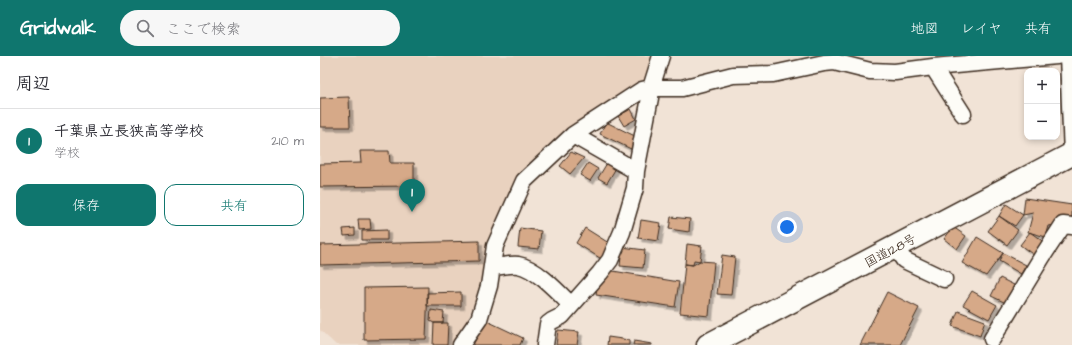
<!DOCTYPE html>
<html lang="ja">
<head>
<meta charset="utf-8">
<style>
  :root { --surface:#fff; --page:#f7f7f7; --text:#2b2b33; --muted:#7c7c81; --line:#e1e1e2; --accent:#0f766e }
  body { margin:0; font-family:"Architects Daughter","Klee One",sans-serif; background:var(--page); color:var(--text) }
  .controls { position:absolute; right:12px; top:12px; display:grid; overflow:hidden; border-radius:8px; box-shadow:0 2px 6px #0003 }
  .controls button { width:36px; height:36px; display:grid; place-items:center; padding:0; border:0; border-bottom:1px solid var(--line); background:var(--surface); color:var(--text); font:20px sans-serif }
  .you { position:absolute; left:467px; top:171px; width:14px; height:14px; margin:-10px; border:3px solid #fff; border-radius:50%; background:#1a73e8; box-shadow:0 0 0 6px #1a73e833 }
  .badge { display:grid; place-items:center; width:26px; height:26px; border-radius:50%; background:var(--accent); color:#fff; font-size:13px; font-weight:700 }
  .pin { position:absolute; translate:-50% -33px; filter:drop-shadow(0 1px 2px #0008) }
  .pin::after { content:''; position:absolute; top:21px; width:14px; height:12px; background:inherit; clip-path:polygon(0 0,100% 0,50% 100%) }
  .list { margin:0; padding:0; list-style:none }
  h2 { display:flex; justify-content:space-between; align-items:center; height:52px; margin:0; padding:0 16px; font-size:17px }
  h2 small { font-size:13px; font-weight:400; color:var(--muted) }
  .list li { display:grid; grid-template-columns:26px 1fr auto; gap:12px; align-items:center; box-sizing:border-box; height:64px; padding:0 16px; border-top:1px solid var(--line) }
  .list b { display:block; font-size:15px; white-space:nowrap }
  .list p { margin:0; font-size:13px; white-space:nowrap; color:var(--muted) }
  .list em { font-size:13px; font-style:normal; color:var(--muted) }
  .actions { display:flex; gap:8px; padding:12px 16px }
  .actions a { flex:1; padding:9px 0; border:1px solid var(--accent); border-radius:12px; text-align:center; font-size:14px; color:var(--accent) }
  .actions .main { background:var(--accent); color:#fff }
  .icon { flex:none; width:22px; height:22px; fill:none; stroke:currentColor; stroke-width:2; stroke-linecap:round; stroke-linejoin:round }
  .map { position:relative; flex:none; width:752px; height:289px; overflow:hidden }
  header { display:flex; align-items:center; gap:24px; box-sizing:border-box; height:56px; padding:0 20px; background:var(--accent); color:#fff }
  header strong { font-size:19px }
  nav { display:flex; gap:22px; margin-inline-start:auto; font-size:14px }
  .search { width:280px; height:36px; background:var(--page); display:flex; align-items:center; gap:10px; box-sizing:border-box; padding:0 14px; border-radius:22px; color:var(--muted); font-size:15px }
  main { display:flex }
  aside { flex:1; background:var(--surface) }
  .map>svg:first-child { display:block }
</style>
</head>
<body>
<header>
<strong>Gridwalk</strong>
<div class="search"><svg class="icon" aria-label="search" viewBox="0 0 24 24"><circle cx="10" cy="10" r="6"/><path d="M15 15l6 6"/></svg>ここで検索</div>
<nav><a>地図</a><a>レイヤ</a><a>共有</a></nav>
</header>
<main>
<aside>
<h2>周辺<small></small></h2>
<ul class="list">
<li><span class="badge">1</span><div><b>千葉県立長狭高等学校</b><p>学校</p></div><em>210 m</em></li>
</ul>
<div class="actions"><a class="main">保存</a><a>共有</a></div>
</aside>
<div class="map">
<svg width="752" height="289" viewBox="0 0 752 289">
  <defs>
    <filter id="shadow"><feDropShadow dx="3.5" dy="3.5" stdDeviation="0" flood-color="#0004"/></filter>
  </defs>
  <rect width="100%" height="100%" fill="#f1e3d6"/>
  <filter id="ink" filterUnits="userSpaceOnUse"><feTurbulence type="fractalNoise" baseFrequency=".025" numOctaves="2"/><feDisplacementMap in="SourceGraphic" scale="8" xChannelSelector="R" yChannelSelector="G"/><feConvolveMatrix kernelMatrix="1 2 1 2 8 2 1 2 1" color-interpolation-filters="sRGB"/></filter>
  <g filter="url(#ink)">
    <path fill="#e9d2bf" d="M0,0h334l-10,27 -59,37 -21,11 -23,21 -17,20 -58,152 -12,21h-118l-16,-15z"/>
    <path fill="#d6a988" stroke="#3b2a1e" filter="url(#shadow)" d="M29,41l1,30h-30v-29z
      M311,53l5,10 -12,7 -6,-10z
      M286,66l33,16 -6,12 -33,-16z
      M40,95h29l1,12h24v23l-94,1v-23l41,-1z
      M251,96l13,6 -14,16 -10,-8z
      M268,107l10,6 -8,12 -10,-6z
      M287,107l9,5 -9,15 -9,-5z
      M705,142l47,7v17l-23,4 -3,11 -18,-5 5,-19 -10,2z
      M686,148l17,11 -8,11 -16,-10z
      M679,160l19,14 -11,15 -19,-14z
      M351,161l19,2 -1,13 -20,-3z
      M38,163h12l1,10 -12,1z
      M321,164l20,3 -3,18 -20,-3z
      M633,171l13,9 -9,13 -13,-10z
      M35,172v7l-11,1 -1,-7z
      M200,172l21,3 -2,18 -21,-2z
      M265,172l27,17 -9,15 -27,-17z
      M67,174v10h-25v-9z
      M710,176l15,11 -10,13 -15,-11z
      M657,181l26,16 -17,23 -24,-13z
      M159,185v20l-159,4v-20z
      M367,188l15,2 -2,15 -6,-1 -1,5 -8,-1z
      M302,191l23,3 -2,18 -23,-2z
      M683,197l23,12 -5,9 -22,-13z
      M402,199l13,2 -4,38 -14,-1z
      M380,205l14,1 -5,54 -29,-3 5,-49 8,1z
      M293,215l66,11 -4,25 -79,-12 1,-10z
      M680,222l14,7 -8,18 -15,-7z
      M108,231l-2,52 -62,1v-52z
      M652,235l25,14 -8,14 -26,-14z
      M141,236v14h-34v-13z
      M567,236l32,16 -19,37h-40z
      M111,254l13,2 -1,11h-9l-4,-2z
      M638,255l27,10 -5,15 -28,-10z
      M165,264l38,18 -3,7h-47z
      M114,267h14l-1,22h-14z
      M238,274l21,2 -2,13h-21z
      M288,281l21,3v5h-22z
      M314,285l18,3v1h-19z"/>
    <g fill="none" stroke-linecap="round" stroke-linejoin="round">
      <g stroke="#3b2a1e" stroke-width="19">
        <path id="minor" d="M748,0l4,99
          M613,11l30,47
          M253,79l63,36
          M575,191l9,13 40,19
          M172,211c8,0 18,-3 26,-2 18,3 40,27 53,40
          M672,283l50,-82 21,-32 9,1
          M141,289l18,-26 10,-33 6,-40 29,-65 49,-46 69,-45 9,-2h31l51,-13 40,-1 51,-11 10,-1 36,9 25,1 38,-5 124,-11
          M225,289l3,-21 4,-3 10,-5 38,-43 10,-13 12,-28 13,-44 1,-17 14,-73 1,-10 10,-32"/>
      </g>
      <g stroke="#3b2a1e" stroke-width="25">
        <path id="highway" d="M388,289l364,-191"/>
      </g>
      <use href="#minor" stroke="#fdfcf7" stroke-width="16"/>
      <use href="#highway" stroke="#fdfcf7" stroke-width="22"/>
    </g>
  </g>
  <g text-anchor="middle" stroke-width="3" stroke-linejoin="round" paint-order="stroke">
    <g font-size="13" fill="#3b2a1e" stroke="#fdfcf7">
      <text transform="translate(570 194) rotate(-28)" y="5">国道128号</text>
    </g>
  </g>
</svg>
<div class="controls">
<button>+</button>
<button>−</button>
</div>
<div class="you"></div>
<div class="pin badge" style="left:92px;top:156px">1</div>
</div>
</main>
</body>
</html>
